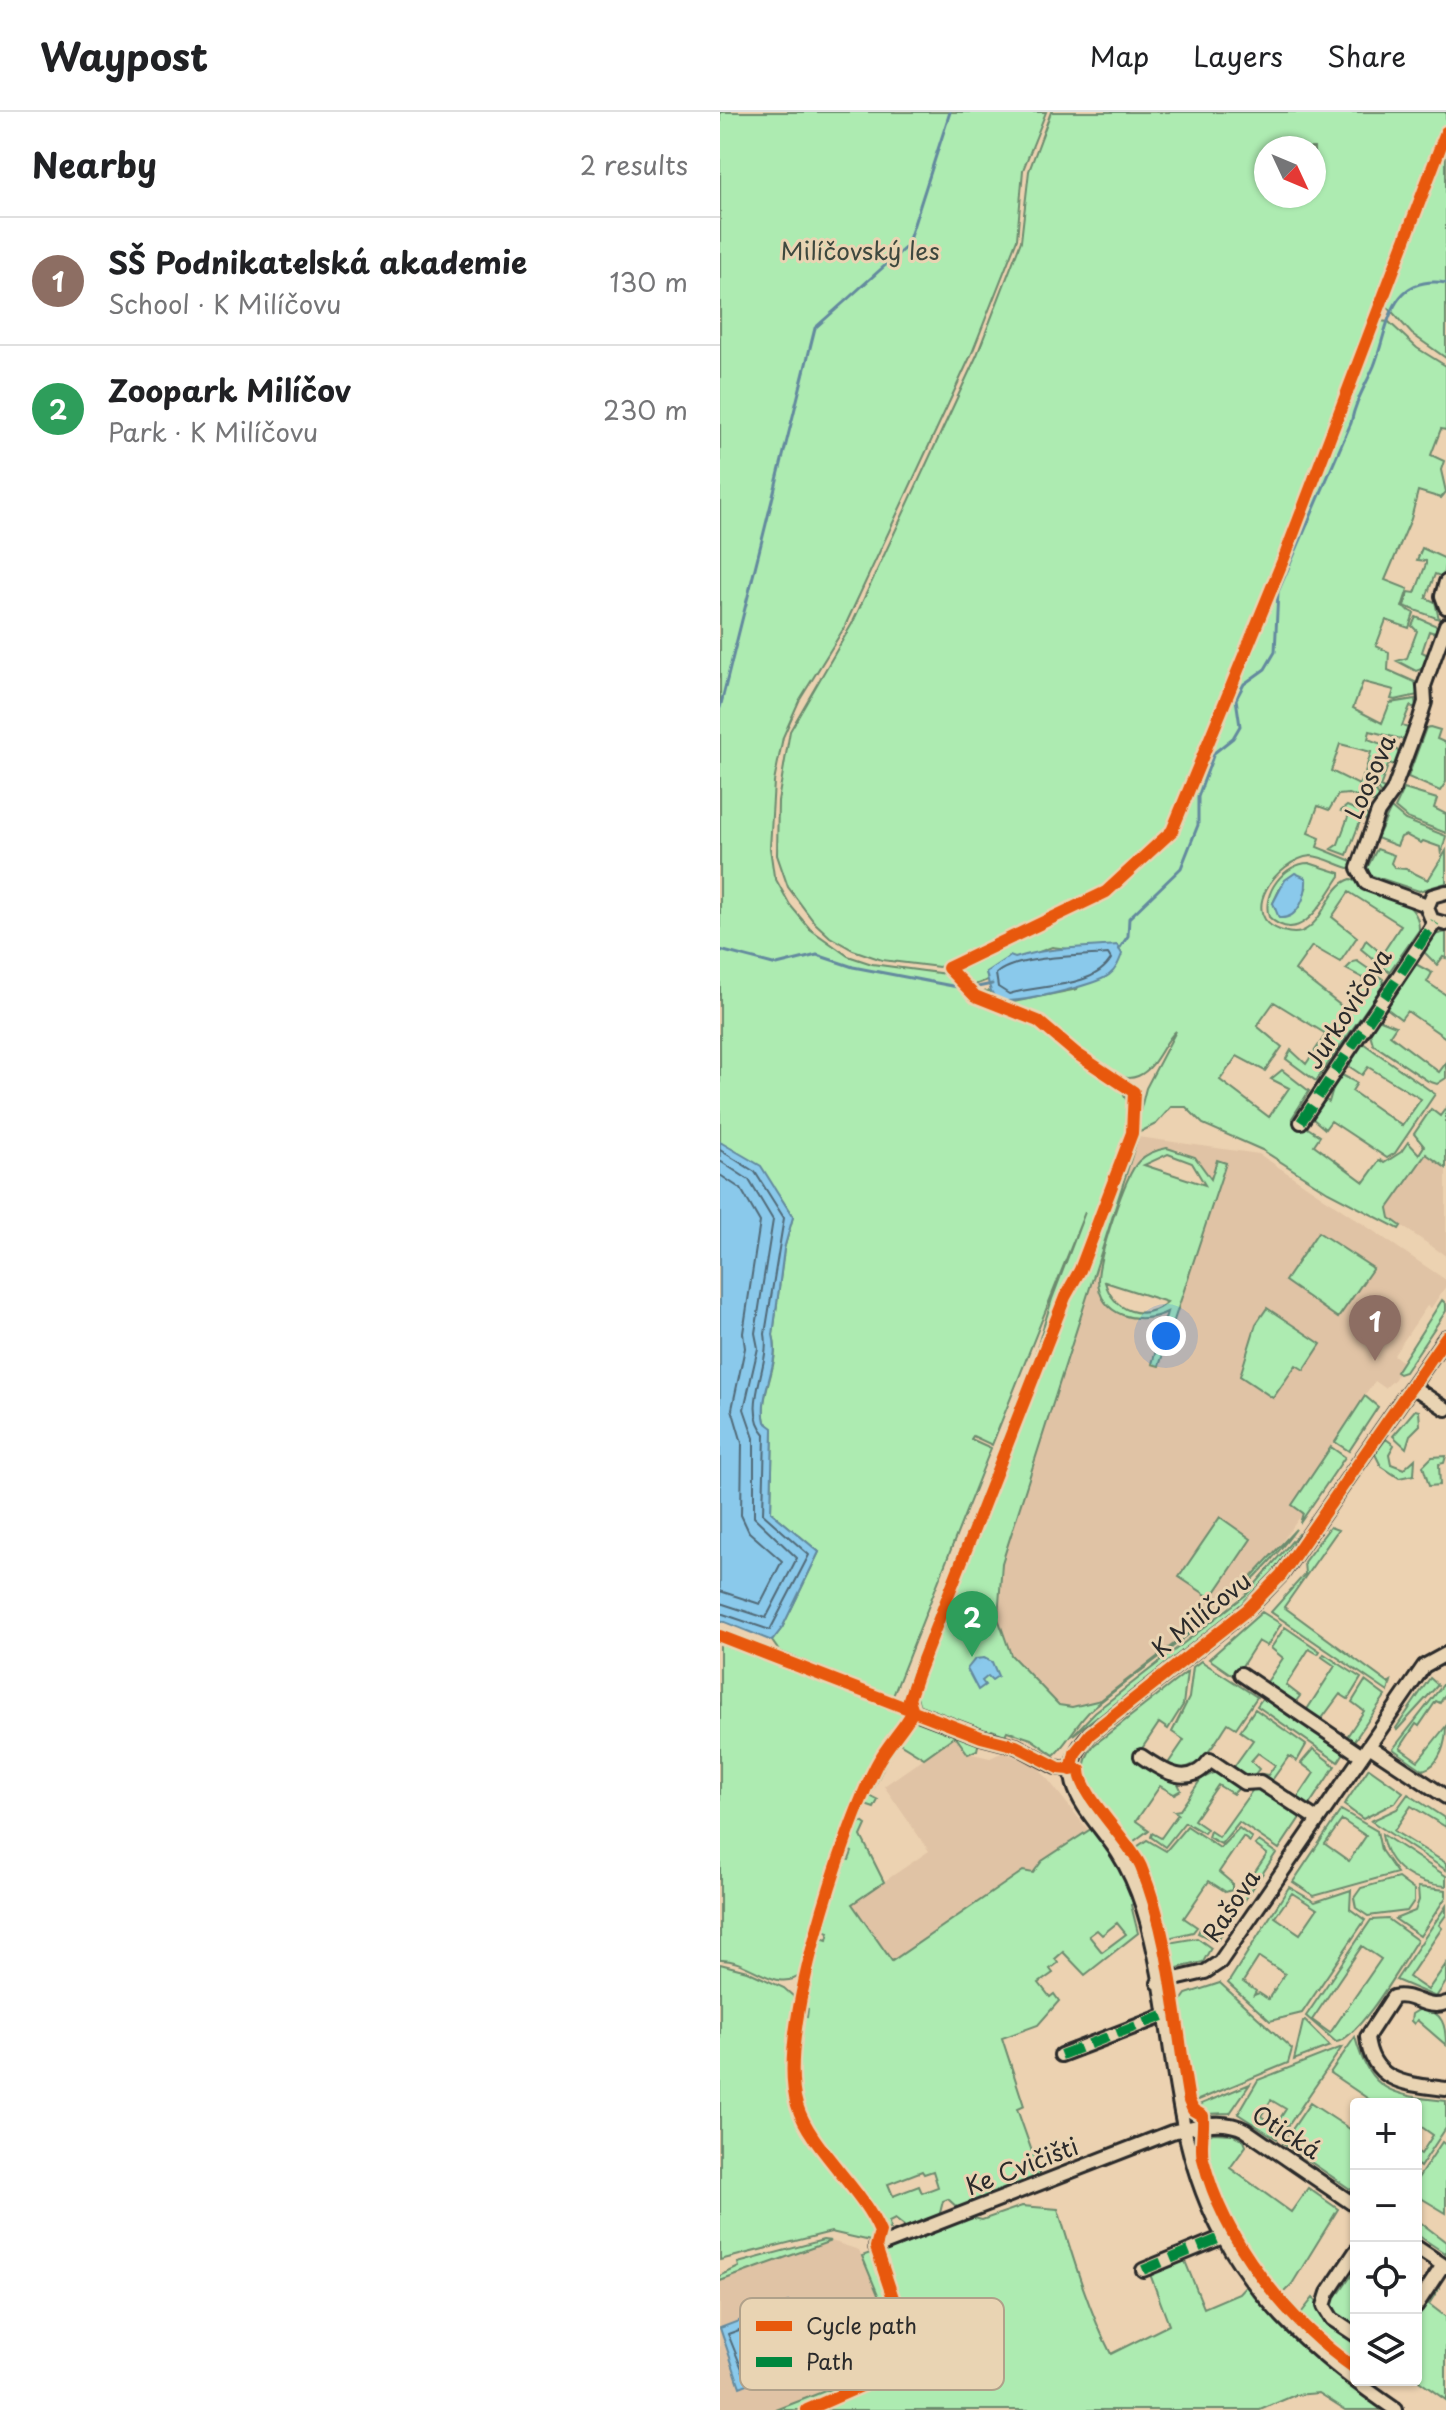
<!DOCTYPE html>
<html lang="en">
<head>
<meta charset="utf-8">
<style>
  :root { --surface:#fff; --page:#f2f2f2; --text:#202124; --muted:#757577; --line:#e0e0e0; --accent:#1f6fb2 }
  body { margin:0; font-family:"Playpen Sans",sans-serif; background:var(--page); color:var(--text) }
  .controls { position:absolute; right:24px; bottom:24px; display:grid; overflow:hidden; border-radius:8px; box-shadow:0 2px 6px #0004 }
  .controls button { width:72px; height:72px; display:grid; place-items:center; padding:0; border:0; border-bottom:2px solid var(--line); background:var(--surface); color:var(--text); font:40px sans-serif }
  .compass { position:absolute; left:534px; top:24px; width:72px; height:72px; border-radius:50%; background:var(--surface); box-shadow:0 2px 6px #0004; rotate:134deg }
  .you { position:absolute; left:446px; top:1224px; width:28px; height:28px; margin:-20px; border:6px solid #fff; border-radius:50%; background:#1a73e8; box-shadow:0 0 0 12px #1a73e833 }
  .badge { display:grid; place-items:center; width:52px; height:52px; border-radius:50%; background:var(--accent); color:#fff; font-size:26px; font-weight:700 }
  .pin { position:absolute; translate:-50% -66px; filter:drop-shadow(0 2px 4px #0008) }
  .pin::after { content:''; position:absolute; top:42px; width:28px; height:24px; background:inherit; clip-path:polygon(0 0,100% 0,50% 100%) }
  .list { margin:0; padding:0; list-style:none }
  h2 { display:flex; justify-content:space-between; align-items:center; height:104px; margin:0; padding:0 32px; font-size:34px }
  h2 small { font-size:26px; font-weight:400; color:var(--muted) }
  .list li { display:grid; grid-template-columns:52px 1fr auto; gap:24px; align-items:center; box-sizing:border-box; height:128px; padding:0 32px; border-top:2px solid var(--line) }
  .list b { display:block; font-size:30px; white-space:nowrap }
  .list p { margin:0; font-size:26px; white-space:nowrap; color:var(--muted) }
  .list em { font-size:26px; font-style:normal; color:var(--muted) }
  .icon { flex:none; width:44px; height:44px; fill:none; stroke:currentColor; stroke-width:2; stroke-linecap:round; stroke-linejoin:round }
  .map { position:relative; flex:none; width:726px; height:2298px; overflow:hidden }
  header { display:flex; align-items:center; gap:48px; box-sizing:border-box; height:112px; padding:0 40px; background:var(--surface); border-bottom:2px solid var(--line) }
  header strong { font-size:38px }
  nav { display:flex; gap:44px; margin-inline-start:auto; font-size:28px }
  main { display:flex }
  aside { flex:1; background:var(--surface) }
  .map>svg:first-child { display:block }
</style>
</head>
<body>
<header>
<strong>Waypost</strong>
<nav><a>Map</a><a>Layers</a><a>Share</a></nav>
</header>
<main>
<aside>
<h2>Nearby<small>2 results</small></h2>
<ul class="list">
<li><span class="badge" style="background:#8d6e63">1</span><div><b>SŠ Podnikatelská akademie</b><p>School · K Milíčovu</p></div><em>130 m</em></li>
<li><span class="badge" style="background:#2e9e5b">2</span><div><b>Zoopark Milíčov</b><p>Park · K Milíčovu</p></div><em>230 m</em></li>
</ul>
</aside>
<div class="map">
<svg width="726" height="2298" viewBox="0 0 726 2298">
  <rect width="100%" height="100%" fill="#ecd2b1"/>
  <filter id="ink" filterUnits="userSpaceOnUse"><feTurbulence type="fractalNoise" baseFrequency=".0125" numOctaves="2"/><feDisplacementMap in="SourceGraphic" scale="16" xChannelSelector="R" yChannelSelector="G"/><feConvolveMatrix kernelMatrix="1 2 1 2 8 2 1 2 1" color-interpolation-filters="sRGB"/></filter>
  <g filter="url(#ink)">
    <path fill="#e0c3a5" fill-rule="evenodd" d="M418,1025l121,17 187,126v6l-15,22 -4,-2 -33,49 9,7 -8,17 -10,9 -10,-7 -83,123 11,9 -39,53 -37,37 -126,97 -34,7 -12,-6 -44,-46 -13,-37v-29l4,-26zM457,1037l18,8 16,23 6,-20 9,3 -67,203 -7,-3 16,-53 -12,7 -21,3 -20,-9 -12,-14 -5,-21 34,-105 8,-11 15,-9z
      M707,1041l19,15v88l-56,-38 -2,-10z
      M236,1624l12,17 22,5 13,-6 35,15 50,63 -45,31 -2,7 -9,5 -9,-1 -131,89 -41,-57 78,-53 -45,-65z
      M111,2129l28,9 46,110 -129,50h-56v-129z"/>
    <path fill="#adebb1" stroke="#6c8b6e" stroke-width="2" fill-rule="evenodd" d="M0,0h326l-23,58 -6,69 -45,114 -128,275 -45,73 -16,36 -9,45 -4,66 4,28 16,29 20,24 38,27 24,8 74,10 28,24 61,26 86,65 9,19 -1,23 -52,140 -54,122 29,-94 33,-87 -93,233 -19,-9 -2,3 20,9 -98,248 -114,-45 -7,-10 10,-13 37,-76 -48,-40 2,-83 -8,-7c-7,-29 17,-58 8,-87l11,-86 9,-32 -11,-17 -62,-58z
      M331,0h395v15l-67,184 -210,520 -64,58 -166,78 -57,-7 -29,-10 -23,-13 -16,-15 -26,-35 -11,-32 1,-54 12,-70 63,-109 124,-267 44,-114 8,-70zM546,36h48v48h-48z
      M726,30v216l-34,-24 -26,-29z
      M659,209l10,1 28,26 29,18v64l-5,-1 -10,26 13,6 -3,9 5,22 -5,6 -23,-7 -7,28 -26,61 23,9 -6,18 12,6 -5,15 -23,-8 -10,26 13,6 -1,18 27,12 3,13 -23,5 -4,-1 3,-9 -31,-8 -10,26 29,15 8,-20 25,-4 1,9 -6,-2 -8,20 9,3 -6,11 -35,-9 -2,8 29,11 4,6 -3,10 -9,-3 -9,24 6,3 -5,4 -16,-22 6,-20 -31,-8 -9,27 28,14 4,-9 4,1 13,21 -7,4 -24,-8 -11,1 -9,15 -11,-4 -10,27 12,5 -3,9 37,15 -1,7c-13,-2 -29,-13 -42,-13 -34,3 -76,61 -28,75 6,2 12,3 18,1 24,-9 27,-46 50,-53 25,12 69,18 68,51l-30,42 -28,-23 5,-9 16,14 19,-29 -52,-33 -17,25 25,20 -17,25 -28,-16 -17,24 49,38 21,-29 -19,-10 7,-7 4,-1 26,18 1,5 -68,97 -30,-22 5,-9 15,14 20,-30 -52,-32 -17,24 25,21 -17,24 -28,-15 -17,24 49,37 20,-29 -18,-9 11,-9 27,21 -17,27 9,9 2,-2 17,11 -6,9 50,37 16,-22 4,3 17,-11 7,-10 11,12 5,-8 -10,-12 17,-25 9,7 6,-8v60l-20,-14 -38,54 2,10 11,8 -2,3 -71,-37 -66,-42 -59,-26 -17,-17h-15l-15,17 -18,9 -2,-5 10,-40 30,-57c-13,11 -19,37 -38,45 -27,12 -72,-36 -91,-52 -21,-17 -53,-16 -73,-32l16,-1 7,8 12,4 68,-14 23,-42 -24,3 -24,-3 -66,25 2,8 -16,6 -12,-7 -4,-8 152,-77 64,-59 166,-402z
      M702,436l24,11 -3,18 -8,-3 -9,24 9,4 4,17 -35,-13 5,-14 6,1 11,-29v-3l-9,-1z
      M696,505l21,9 -2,7 -6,-2 -7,21 8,4 -6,12 -8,3 -19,-10 10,-3 10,-27 -5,-5z
      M710,615l10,3 -3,9 9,4v39l-6,9 -32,-14 18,-49z
      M684,677l33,10 -3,9 12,6v19l-39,-15 -12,-10z
      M627,694l19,8 4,6 -9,-1 -14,36 -16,-6 7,-5 10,-27 1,-3 -8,-3z
      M671,696l14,12 41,16 -5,19 -1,-8 -17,-6 -2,2 -15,-8 -5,2 -4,9 -20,-8z
      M657,737l17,6 -3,8 4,5 11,1 22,11 18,-29v32l-27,8 -49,-16 -3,-7z
      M589,751l31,10v3c-16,23 -39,72 -71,41 -8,-24 16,-54 40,-54zM560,776h26l-8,20 -25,-5z
      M726,820v26l-3,-1 -6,8 -14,-14 11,-16z
      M692,850l20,11 -5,9 19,13v43l-39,-27 -6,8 -16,-12z
      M658,907l18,7 -6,9 49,37 7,-9v15l-9,6 -9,-3 -55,-37 -4,-14z
      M640,929l75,53 -40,59 -8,5 -56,-37 -6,8 -13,-11 1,-7 12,-11 4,2 7,-24 6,-3 15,8 -5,8 50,35 19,-27 -53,-32 -6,8 -12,-8 -1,-7z
      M418,1025l-136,426 -4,55 13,37 48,50 13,2 29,-7 126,-97 69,-74c-55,76 -133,122 -203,179 -16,14 -27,37 -39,47l-23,-16 -24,-8 -2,4 -13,-5 -5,3 -61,-21 -6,-6 -5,-15 26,-71 5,1 8,-20 -4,-2 134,-331 36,-101 12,-27z
      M447,1036l28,9 16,22 6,-19 9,3 -67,203 -7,-2 15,-52c-26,14 -69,5 -69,-33 1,-22 26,-103 41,-118 8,-8 17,-11 28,-13zM448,1042l24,9 13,22 -61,-20zM385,1170l62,20c-23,21 -54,9 -62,-20z
      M598,1120l55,36 -35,50 -53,-37z
      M722,1188l4,4v7l-41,61 -6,2 -3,-2z
      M547,1196l54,36 -17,26 -8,-5 -23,33 -33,-22 16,-52z
      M645,1284l13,11 -29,44 -14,-9z
      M695,1298l4,1 1,14 -10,10 -4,13 -13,-12z
      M666,1327l8,6 -5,9 2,10 13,5 11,-10 -1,16 -15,3 -18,-12 -6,-12z
      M611,1335l14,10 -45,66 3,-10 -11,-8z
      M726,1344l-2,7 -5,1 1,21 -11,1 -6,-20 9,-9z
      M500,1405l31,22 -40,59 -32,-21z
      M610,1415l8,3 -54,77 104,76 3,-2 -3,11 -117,-80 34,-38 -1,-12z
      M578,1422l2,4c-32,66 -140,134 -198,180l-6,-1 -23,18 22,-23 152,-118z
      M542,1500l19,12 -14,22 -9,-5 -23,36 -26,-18z
      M565,1515l35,24 -2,3 -9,-5 -23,36 14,11 -6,8 -29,-19 18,-27 -12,-10z
      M0,1529l186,74c-54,48 -80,188 -102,258 -29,23 -53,-14 -84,-13z
      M604,1542l37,24 -13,21 -8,-5 -20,27 -14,-10 29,-45 -13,-9z
      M481,1549l56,36 -21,31 -8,-5c-18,27 -27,50 -63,45l19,-28 -12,-8 17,-34 4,-31z
      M467,1560l-4,33 -15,24 -9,-6 -24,36 25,17 17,5 4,9 -7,4 -14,-8 -24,35 13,9 -19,14c-20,-29 -65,-65 -36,-99z
      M710,1566l8,7 -41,45 -1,-2z
      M645,1569l20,15 -33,48 -6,-6 18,-27 -12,-9z
      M726,1569v12l-6,10 -4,-2 -17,25 -3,-2 -16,24 18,13 28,-35c0,16 -5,39 -23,44l-30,-21z
      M544,1584l81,55 -7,11 -81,-56z
      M535,1597l51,36 -9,16 -8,-5 -19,27 -8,-9 6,1 7,-10 -17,-12 -7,8 8,8 -8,10 -18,-11 20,-28 -13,-9z
      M203,1608l56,21 -2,9 -9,4 -13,-18 -31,22 -28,-17 -26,55 8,4 -4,8 -12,-4 27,-56 22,-27z
      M593,1637l22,17 -28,42 -11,-8 18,-27 -13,-10z
      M649,1656l34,24 -7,10 -33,17 -19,-14z
      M498,1659l22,16 -7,7 -15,-9 -24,35 13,9 -3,4 -19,-11 -20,25 -14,-10 1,-4 9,5 17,-24 -4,-3 6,-1 21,-31z
      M534,1676l47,28 -22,33 -40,-27 -18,22 -13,-7 2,-6 9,6z
      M688,1682l38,25v8l-35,-21 -17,25 52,32v7l-75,-49 26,-12z
      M621,1698l36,21 4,19 16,23 -83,23 -21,-14zM622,1708l24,16 -17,25 -24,-17z
      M142,1710l4,3 -5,11 23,46 -32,22 40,57 131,-90 10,2 9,-12 52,-34 31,49 10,27 -4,2 7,28 -53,42 -22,-23 -8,7 3,4 -8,6 3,4 -14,10 11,14 4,-3 5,7 -21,24 -36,13 22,68 -7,3 25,71 -83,29 -11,-10 -5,2 -4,16 -31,12 -13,-10 -6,3 1,8 -6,-2 -84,-121 -4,-54 4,-37 7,1 1,-8 -5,-2 18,-69 6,2 2,-8 -6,-2 20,-71 6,1 3,-8 -6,-3 7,-22zM397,1811l9,11 -24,18 -13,-16 8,-6 5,5zM202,2059l2,3 9,-3 5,16 -16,6 -3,-7 -26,10 -5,-12z
      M467,1714l33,22 19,-20 13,10 -2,4 -7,-5 -24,35 13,11v7l-6,2 -17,-11 -25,37 13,9 -4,5 -25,6 -34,-89 13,-9 19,11z
      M662,1722l64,42v10c-31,-2 -60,-18 -64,-52z
      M539,1729l17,12 -33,50 -5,-6 29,-43 -12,-9z
      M678,1766l16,12v11l-7,10 -39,5 -12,-8 -2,-10 7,-10z
      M569,1775l26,15 36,-12 -1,19 15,11 -63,93 -32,8 -42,-38zM572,1781l25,16 -17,25 -25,-17zM539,1845l26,17 -17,25 -9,-6 -5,2 2,-4 -13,-9z
      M698,1775l28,3v7l-26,39 -25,-17 20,-8 4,-11z
      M726,1794v9l-7,10 3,3 -33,49 19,13 18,-26v18l-10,15 -40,-17z
      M508,1795l9,5 -21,30 -18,-9 2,-4 9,6z
      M668,1807l29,21c-15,23 -58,99 -81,102l-30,-26 65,-96zM642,1834l19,13 -51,74 -18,-13z
      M477,1826l14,10 -8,14 -30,7 -5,-26z
      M0,1852l27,7 37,17 9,8 3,10 -5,35 2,67 76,110 7,16 -1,8 -44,-10 -111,28z
      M500,1871l72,66 -4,14 -97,40 -15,-95 10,-14z
      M702,1896c21,4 24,18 24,37l-29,-25 -3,4 -3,-3 1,-7z
      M585,1909l25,25 -36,14 9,-38z
      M635,1925c15,56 38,58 91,64v27l-26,39 -4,-3v-13l5,3 12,-19 -17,-12v-19h-40l-46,-31z
      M622,1935l-54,79 -9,-6 7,-11 -15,-9 -10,16 16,12v11l-39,-25 20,-34z
      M530,1972l-20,29 -26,1 -10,-7z
      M590,1991l46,30v60l-73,-50z
      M493,2021l19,1 12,7 2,5 -16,22 61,44 17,-24 30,21 -46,75 -13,13c-24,-26 -85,-125 -72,-160z
      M722,2030l4,3v68l-30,-18v-14z
      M302,2094l36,3c15,49 30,100 53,145l58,-29 -19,-51 35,-13 19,47 35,-15 8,-9c38,53 85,89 138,126h-39l-27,-17 -24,2 -35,15h-444l86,-38 10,-10v-13l-30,-89 1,-11 82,-33 17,4z
      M696,2107l30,23v12l-30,-20z
      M103,2128l8,1 -111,40v-5l19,-9 -1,-4z
      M153,2140l34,98 -1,11 -104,49h-26l129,-50 -43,-104z
      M636,2157v60l-21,-14 -7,-11 8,-15 4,3z
      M715,2173l4,3 -10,16 17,13v83l-30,-21v-60z
      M593,2186l43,42v26l-58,-49z"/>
    <path fill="#8ac9eb" stroke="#648a9e" stroke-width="2" d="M575,761l11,5c1,16 -7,42 -27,40l-6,-15 12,-23z
      M397,833l5,9c-3,8 -6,16 -13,21 -13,10 -99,31 -110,25 -10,-6 -10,-17 -13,-28l24,-16 5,2c34,-11 67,-10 102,-13z
      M0,1030l41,24 32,51 -9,32 -11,86c8,28 -15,58 -8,87l8,6 -2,84 48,40 -37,76 -10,13 -52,-21z
      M264,1546l8,4 6,14 -6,4 -4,-4 -6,5 3,4 -7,5 -11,-21 8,-10z
      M68,2190l23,57 -71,28 -20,-59z"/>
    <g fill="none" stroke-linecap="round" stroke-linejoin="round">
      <path stroke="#516a78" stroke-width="2" d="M388,842l3,5c-18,30 -71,25 -102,35l-11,-7 -2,-13c18,-18 85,-18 112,-20z
        M0,1038l35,22 29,46 -19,116c6,31 -24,74 0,100l-2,80 46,41 -39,75 -50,-17
        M0,1049l29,19 24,40 -18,113 3,15 -14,61 10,29v79l43,41 -31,60 -46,-15
        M0,1063l21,14 19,33 -17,111 2,15 -13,61 10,34 -1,72 8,17 33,29 -22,43 -40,-13
        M63,2202l15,40 -54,20 -16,-40z
        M57,2214l8,23 -35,12 -7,-22z"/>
      <path stroke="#648a9e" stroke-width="3" d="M0,596l95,-380 92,-82 43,-134
        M399,837l9,-13 1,-18 52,-50 17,-43v-28l16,-44 19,-15 7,-12 -4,-27 8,-15 21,-15 10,-17 3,-60 73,-169c5,-24 14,-36 23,-57 15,-38 14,-92 72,-83
        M0,838l57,15 40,-10 36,12 115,22 24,-5"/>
      <g stroke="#2b2b2b" stroke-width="18">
        <path id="minor" d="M726,470l-4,14 4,11
          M726,780l-14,4 -5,12 5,12 14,4
          M707,793l-61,-22 -8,-15 20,-56 15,-21 27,-73 5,-16 -1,-16 22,-61
          M581,1010l134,-200
          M693,1275l33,22
          M521,1562l121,82
          M193,1599l68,26 35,9 40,21 15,3
          M649,1634l77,51
          M421,1644c23,16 49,33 69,4l34,23 16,-1 58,38
          M438,1871l47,-11 15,-10 204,-296 22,-12
          M726,1891c-20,8 -34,-11 -53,-6l-26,40c5,47 42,47 79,52
          M341,1943l102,-39
          M156,2135l296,-115c24,-6 50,-14 73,-2l111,76
          M696,2135l30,20
          M636,2139l-28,42 -4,13 8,13 24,16
          M423,2158l80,-33
          M696,2194l27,-41
          M676,2298c-70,-48 -132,-99 -173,-174 -57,-102 -46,-220 -80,-328 -6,-19 -14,-38 -25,-55 -25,-39 -72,-74 -28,-119l157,-124 34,-35 165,-238"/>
      </g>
      <use href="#minor" stroke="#e9d4b3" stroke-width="12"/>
      <path stroke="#00873e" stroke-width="10" stroke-dasharray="20 10" stroke-linecap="butt" d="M581,1010l134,-200
        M341,1943l102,-39
        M423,2158l80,-33"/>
      <g stroke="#e9d4b3" stroke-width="17">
        <path id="cycleway" d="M0,1524l261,101 35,9 43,22 21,2c0,26 49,70 61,97 31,75 34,155 48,234l4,9 10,6c1,15 -3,30 0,43 21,83 84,162 153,210
          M193,1599l-4,-12 8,-24 148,-378 15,-27 52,-137 2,-41 -57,-38 -39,-33 -63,-25 -27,-28 158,-76 66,-61 114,-278 160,-421
          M351,1658l4,-17 15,-19 157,-124 34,-35 165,-238
          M87,2298l95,-42 8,-9 -1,-13 -33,-99 4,-15c-18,-44 -70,-84 -83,-127 -22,-69 46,-273 79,-339 10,-20 30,-40 37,-55"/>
      </g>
      <use href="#cycleway" stroke="#e8590c" stroke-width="12"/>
    </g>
  </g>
  <g text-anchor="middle" stroke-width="6" stroke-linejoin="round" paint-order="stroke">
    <g font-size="24" fill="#3e483f" stroke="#e9d4b3">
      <text x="140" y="148">Milíčovský les</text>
    </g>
    <g font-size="24" fill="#2b2b2b" stroke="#e9d4b3">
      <text transform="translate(651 665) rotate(-66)" y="8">Loosova</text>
      <text transform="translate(629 897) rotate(-57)" y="8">Jurkovičova</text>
      <text transform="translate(482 1503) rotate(-39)" y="8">K Milíčovu</text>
      <text transform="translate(512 1794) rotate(-56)" y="8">Rašova</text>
      <text transform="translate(566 2021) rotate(33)" y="8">Otická</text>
      <text transform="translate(302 2055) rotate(-21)" y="8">Ke Cvičišti</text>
    </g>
  </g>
  <rect x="20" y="2186" width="264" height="92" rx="12" fill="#e9d4b3" stroke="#b0a18a" stroke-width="2"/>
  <rect x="36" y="2209" width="36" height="10" fill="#e8590c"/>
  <rect x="36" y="2245" width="36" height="10" fill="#00873e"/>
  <g font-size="22" fill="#2b2b2b">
    <text x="86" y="2222">Cycle path</text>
    <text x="86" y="2258">Path</text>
  </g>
</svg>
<div class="controls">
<button>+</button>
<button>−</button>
<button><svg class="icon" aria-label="locate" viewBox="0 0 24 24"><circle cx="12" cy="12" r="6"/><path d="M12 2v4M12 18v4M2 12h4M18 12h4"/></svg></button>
<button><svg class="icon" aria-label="layers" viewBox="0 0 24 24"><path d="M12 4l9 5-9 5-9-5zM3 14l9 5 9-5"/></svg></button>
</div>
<svg class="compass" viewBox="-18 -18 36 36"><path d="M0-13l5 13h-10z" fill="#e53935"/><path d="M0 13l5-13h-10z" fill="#757577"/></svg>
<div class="you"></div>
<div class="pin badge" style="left:655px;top:1249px;background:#8d6e63">1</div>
<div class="pin badge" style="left:252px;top:1545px;background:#2e9e5b">2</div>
</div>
</main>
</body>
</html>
